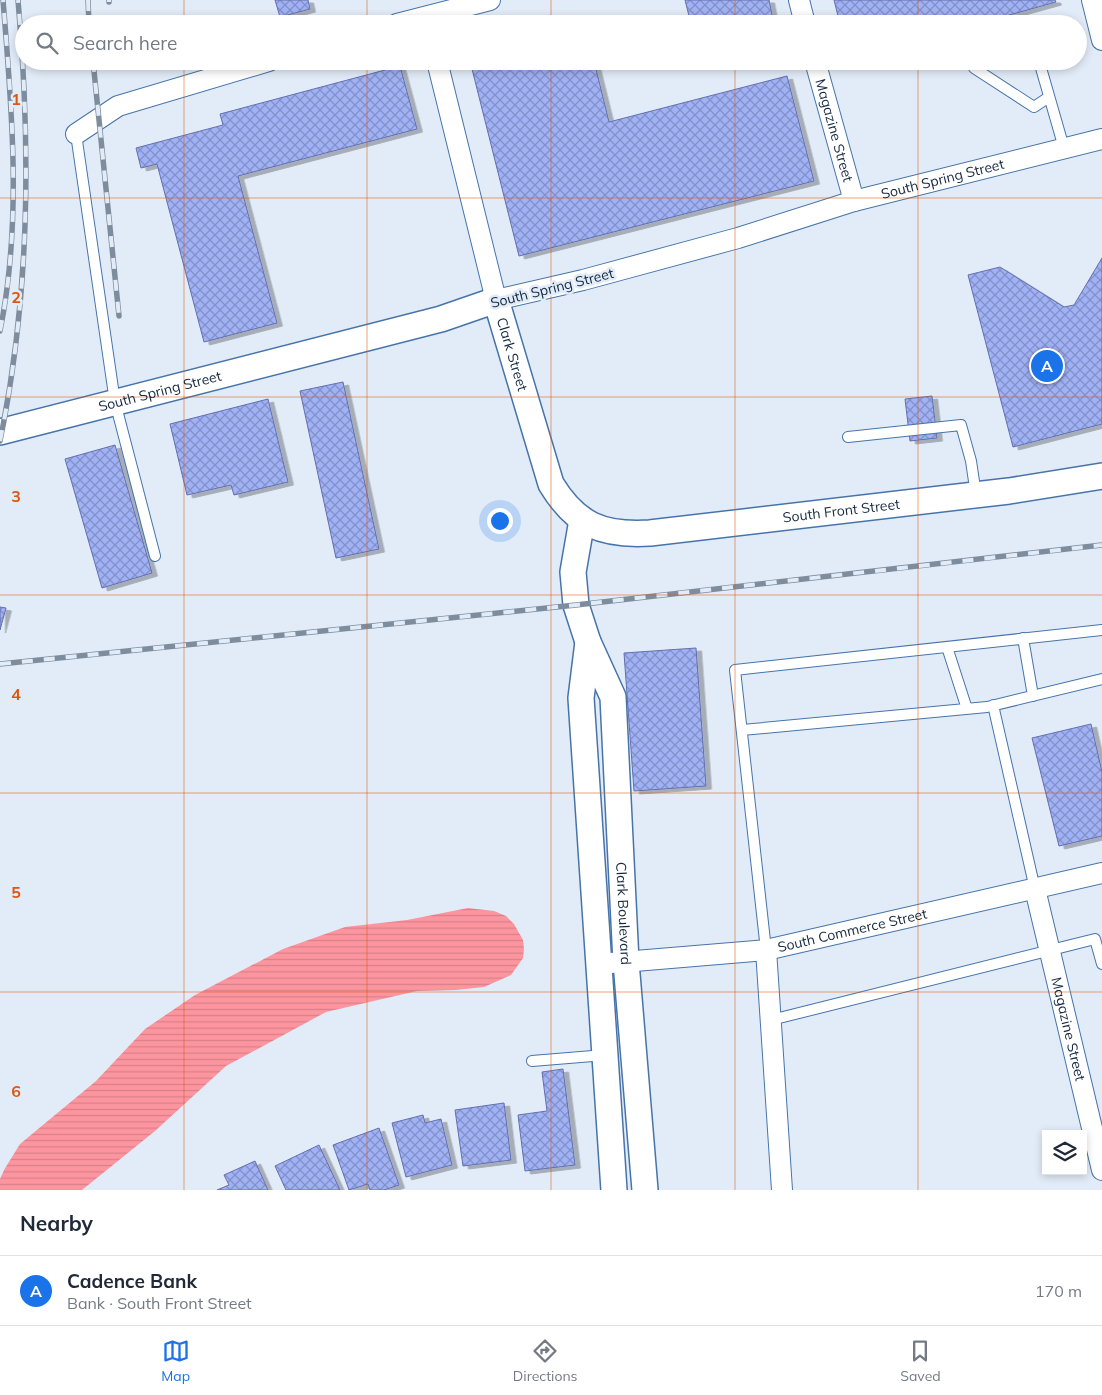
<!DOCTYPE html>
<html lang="en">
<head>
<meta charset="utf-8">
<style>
  :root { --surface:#fff; --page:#f6f6f7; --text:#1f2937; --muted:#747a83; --line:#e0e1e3; --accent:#1a73e8 }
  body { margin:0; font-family:Mulish,sans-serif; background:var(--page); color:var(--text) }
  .controls { position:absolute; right:15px; bottom:15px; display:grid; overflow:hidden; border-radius:0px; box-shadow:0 2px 8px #0003 }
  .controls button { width:45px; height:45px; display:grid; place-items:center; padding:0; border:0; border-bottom:1px solid var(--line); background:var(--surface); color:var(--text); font:25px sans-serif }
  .you { position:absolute; left:499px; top:520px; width:18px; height:18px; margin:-12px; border:4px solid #fff; border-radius:50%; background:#1a73e8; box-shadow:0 0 0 8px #1a73e833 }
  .badge { display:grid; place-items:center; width:32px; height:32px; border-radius:50%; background:var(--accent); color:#fff; font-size:16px; font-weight:700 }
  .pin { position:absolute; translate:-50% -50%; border:2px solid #fff; box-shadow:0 1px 5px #0006 }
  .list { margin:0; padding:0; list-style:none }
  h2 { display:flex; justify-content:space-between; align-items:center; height:65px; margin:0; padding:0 20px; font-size:21px }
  h2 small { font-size:16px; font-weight:400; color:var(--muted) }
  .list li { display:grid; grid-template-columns:32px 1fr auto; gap:15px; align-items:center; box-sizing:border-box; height:70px; padding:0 20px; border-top:1px solid var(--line) }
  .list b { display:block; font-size:19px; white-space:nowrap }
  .list p { margin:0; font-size:16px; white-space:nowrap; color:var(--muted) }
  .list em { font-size:16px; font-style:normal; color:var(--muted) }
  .icon { flex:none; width:28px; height:28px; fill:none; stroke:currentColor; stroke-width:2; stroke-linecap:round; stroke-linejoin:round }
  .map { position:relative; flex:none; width:1102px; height:1190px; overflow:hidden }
  .search { position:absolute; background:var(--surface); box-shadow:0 2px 8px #0003; left:15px; right:15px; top:15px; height:55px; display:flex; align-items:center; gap:12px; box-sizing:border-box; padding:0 18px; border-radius:28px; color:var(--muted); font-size:19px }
  .sheet { height:135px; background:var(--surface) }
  nav { display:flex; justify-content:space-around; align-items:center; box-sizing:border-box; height:70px; border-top:1px solid var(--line); background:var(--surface); font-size:14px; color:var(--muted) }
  nav a { display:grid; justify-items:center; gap:2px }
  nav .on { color:var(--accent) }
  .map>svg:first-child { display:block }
</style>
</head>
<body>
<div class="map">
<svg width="1102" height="1190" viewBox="0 0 1102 1190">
  <defs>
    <pattern id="water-rules" width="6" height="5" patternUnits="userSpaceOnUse" patternTransform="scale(1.25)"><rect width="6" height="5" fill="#fd959f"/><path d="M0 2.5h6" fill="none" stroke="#d8808a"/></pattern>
    <pattern id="building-cross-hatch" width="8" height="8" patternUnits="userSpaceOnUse" patternTransform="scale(1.25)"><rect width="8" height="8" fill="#a1b1f5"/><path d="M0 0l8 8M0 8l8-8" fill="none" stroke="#8290c8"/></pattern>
    <filter id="shadow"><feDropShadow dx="5.5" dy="3" stdDeviation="0" flood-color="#0004"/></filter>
  </defs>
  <rect width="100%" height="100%" fill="#e2ecf8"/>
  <path fill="url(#water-rules)" d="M468,908l26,3 12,5 8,8 9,16 1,9 -1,9 -12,17 -27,12 -28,3 -39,1 -91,21 -100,54 -71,65 -73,59h-82v-11l4,-9 16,-26 76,-63 49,-52 50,-34 88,-46 62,-22 62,-7z"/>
  <path fill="url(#building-cross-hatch)" stroke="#626fae" filter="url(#shadow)" d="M275,0h33l2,9 -30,8z
    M685,0h84l4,20 -15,4h-67z
    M834,0h221l1,2 -79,22h-137z
    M583,18l1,6h-23z
    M470,61h124l15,61 178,-46 27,105 -295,75z
    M400,66l17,63 -179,47 39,147 -73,19 -47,-178 -16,4 -5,-20 87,-23 -3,-11z
    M1102,258v166l-89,23 -45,-172 32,-8 64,40 10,-2z
    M343,382l36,167 -43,9 -36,-167z
    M932,396l5,42 -27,3 -5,-42z
    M268,399l20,83 -54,13 -3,-10 -44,10 -17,-71z
    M115,445l37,128 -50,15 -37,-129z
    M0,607l6,1 -6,22z
    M696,648l10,138 -72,5 -10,-138z
    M1091,724l11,48v64l-43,10 -27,-108z
    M563,1069l12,96 -50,6 -7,-56 29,-4 -5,-39z
    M504,1103l7,57 -48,6 -8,-56z
    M423,1115l2,8 16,-4 11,46 -46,12 -14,-54z
    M379,1128l20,57 -15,5h-14l-2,-6 -19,6 -16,-45z
    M319,1145l21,45h-54l-11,-24z
    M255,1161l13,29h-51l12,-5 -5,-10z"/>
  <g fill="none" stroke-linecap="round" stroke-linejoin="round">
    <g stroke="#4674aa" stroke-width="12">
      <path id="service" d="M1039,61l25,87
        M974,68l60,39 15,-10
        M76,134l39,268 40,154
        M848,437l113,-12 10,36 5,34
        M1023,638l10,58
        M947,647l20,62
        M993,705l42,184
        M742,730l245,-23 115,-28
        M766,950l-31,-280 367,-40
        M771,1020l324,-81 7,25
        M532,1061l73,-6"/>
    </g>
    <g stroke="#4674aa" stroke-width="22">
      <g id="minor">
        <path d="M799,0l6,24"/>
        <path d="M1092,0l10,40"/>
        <path d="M397,24l93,-24"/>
        <path id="s1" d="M437,61l59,239 87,-20 155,-42 116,-37 248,-62"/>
        <path id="s2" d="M815,61l39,140"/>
        <path d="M76,134l42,-28 151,-45"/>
        <path id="s3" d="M1035,889l67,281"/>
        <path d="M766,950l16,240"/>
        <path id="s4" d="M611,963l155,-13 336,-77"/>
      </g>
    </g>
    <g stroke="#4674aa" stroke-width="28">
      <g id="tertiary">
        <path id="s5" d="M0,432l441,-113 55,-19 55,184c25,41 51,52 99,49l359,-42 93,-15"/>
        <path id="s6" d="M582,520l-9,52 3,33 12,37 25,55 13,265 19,228"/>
        <path d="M588,642l-7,56 33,492"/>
      </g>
    </g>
    <use href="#service" stroke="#fff" stroke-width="10"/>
    <use href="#minor" stroke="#fff" stroke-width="20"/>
    <use href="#tertiary" stroke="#fff" stroke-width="25"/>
    <g stroke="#7e8d9e" stroke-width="5.5">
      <path id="rail" d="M88,0l1,24
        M109,0v2
        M93,61l26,255
        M0,331c22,-108 12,-222 3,-331
        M0,441c30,-146 31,-293 18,-441
        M0,664l576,-59 526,-60"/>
    </g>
    <use href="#rail" stroke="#e2ecf8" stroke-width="4" stroke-dasharray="11" stroke-linecap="butt"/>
  </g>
  <path fill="none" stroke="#de570f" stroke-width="1" stroke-opacity="0.55" d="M184,0v24M367,0v24M551,0v24M735,0v24M918,0v24M184,61v1129M367,61v1129M551,61v1129M735,61v1129M918,61v1129M0,198h1102M0,397h1102M0,595h1102M0,793h1102M0,992h1102"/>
  <g text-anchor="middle" stroke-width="5" stroke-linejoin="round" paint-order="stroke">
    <g font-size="14" fill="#162940" stroke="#e2ecf8">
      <text dy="5" stroke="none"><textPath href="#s2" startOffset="72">Magazine Street</textPath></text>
      <text dy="5" stroke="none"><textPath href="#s1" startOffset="709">South Spring Street</textPath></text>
      <text transform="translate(552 288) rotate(-14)" y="5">South Spring Street</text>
      <text dy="5" stroke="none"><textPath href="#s5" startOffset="570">Clark Street</textPath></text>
      <text dy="5" stroke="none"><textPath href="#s5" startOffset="165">South Spring Street</textPath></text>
      <text dy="5" stroke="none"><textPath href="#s5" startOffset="1016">South Front Street</textPath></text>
      <text dy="5" stroke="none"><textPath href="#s6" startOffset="402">Clark Boulevard</textPath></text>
      <text dy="5" stroke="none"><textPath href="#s4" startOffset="244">South Commerce Street</textPath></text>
      <text dy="5" stroke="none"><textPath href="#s3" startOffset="144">Magazine Street</textPath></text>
    </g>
  </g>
  <g font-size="16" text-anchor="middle" font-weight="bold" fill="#de570f" stroke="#e2ecf8" stroke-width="5" stroke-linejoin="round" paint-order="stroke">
    <text x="16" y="105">1</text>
    <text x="16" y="303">2</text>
    <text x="16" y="502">3</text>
    <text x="16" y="700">4</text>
    <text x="16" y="898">5</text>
    <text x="16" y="1097">6</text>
  </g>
</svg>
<div class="controls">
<button><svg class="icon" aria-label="layers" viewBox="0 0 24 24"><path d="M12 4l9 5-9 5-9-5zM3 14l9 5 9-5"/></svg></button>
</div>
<div class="you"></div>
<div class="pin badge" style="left:1047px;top:366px">A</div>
<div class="search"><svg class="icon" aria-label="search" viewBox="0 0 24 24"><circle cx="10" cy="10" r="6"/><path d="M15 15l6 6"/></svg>Search here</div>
</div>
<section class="sheet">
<h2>Nearby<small></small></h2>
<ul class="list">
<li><span class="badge">A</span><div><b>Cadence Bank</b><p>Bank · South Front Street</p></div><em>170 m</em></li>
</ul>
</section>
<nav>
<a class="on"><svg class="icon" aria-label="map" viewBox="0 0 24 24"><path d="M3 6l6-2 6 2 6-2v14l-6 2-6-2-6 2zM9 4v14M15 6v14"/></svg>Map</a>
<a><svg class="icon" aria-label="directions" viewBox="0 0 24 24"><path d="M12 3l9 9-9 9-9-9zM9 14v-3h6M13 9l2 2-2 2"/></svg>Directions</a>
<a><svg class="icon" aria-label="saved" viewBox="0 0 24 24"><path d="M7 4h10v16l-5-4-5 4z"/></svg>Saved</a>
</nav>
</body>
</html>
